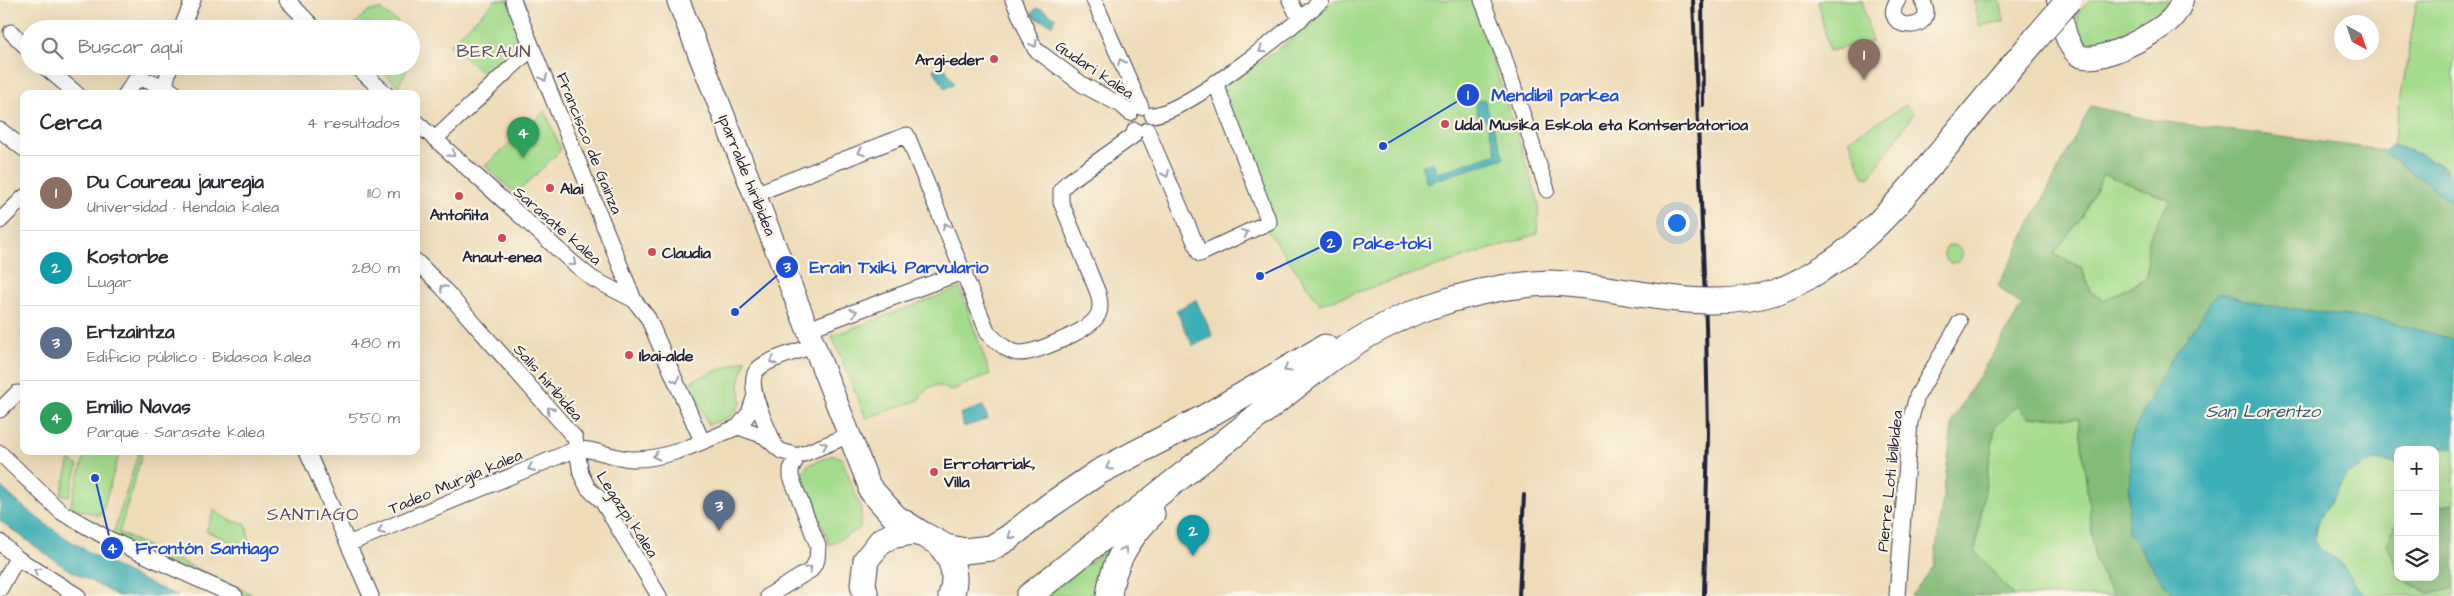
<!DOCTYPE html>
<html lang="es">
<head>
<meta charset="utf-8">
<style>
  :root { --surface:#fff; --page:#f2f2f3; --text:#2b2b33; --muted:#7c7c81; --line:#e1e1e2; --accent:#d1495b }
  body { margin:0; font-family:"Architects Daughter",sans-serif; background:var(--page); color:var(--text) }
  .controls { position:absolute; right:15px; bottom:15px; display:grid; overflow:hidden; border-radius:10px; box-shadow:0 5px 20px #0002 }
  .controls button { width:45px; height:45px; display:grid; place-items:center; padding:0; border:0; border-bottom:1px solid var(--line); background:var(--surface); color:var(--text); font:25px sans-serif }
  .compass { position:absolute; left:2334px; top:15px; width:45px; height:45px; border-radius:50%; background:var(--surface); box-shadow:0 5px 20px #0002; rotate:140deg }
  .you { position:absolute; left:1676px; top:222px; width:18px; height:18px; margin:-12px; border:4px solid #fff; border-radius:50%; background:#1a73e8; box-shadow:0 0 0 8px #1a73e833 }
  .badge { display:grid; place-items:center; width:32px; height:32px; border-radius:50%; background:var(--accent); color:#fff; font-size:16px; font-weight:700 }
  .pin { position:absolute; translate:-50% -41px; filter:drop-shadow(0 1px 2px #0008) }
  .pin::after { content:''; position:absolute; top:26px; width:18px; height:15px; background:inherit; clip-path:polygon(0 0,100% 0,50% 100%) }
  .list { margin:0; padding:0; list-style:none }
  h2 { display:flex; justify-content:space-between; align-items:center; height:65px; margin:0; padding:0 20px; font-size:21px }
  h2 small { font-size:16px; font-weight:400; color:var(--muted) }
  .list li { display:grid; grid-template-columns:32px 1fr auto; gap:15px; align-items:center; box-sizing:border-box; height:75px; padding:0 20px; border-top:1px solid var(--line) }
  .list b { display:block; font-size:19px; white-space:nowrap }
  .list p { margin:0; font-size:16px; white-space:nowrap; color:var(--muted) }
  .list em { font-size:16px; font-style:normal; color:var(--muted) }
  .icon { flex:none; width:28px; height:28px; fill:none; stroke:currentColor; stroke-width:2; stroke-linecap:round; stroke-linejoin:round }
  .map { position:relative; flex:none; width:2454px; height:596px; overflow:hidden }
  .search { position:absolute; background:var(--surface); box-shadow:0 5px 20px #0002; left:20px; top:20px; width:400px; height:55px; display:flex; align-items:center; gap:12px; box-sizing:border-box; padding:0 18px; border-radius:28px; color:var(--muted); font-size:19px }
  .panel { position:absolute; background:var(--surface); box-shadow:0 5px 20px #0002; left:20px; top:90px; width:400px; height:365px; border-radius:10px }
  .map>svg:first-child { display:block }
</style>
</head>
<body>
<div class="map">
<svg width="2454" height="596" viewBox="0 0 2454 596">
  <rect width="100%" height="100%" fill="#fcf5e5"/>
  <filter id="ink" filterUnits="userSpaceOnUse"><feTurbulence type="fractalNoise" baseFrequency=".02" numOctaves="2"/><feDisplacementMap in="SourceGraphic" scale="10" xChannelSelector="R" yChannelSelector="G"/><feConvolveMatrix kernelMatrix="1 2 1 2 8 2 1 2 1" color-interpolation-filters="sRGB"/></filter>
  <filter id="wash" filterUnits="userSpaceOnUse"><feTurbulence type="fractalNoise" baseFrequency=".0096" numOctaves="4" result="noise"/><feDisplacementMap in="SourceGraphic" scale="20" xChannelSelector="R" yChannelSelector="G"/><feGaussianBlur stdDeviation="1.12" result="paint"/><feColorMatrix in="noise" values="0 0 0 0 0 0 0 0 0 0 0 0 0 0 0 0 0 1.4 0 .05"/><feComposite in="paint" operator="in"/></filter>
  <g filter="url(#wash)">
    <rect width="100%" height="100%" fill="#eedcb9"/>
    <path fill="#a4dc8e" stroke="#637f64" d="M492,0h16l19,46 -29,26 -12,3 -37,-30 44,-42z
      M1335,0h138l66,203 -2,31 -217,70 -53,-74 -46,-142 61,-41z
      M1818,0h44l10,42 -43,9z
      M1974,0h26l4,21 -25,5z
      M2090,0h78l-17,22 -48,21 -15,-1 -8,-9 -3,-19z
      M2417,0h37v185l-9,-17 -26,-14 -26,-9z
      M379,9l19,13 -7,7h-41l17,-17z
      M377,66h32l-11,20z
      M1906,105l8,8 -45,65 -6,-2 -14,-37z
      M545,111l16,39 -45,44 -31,-28z
      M2103,173l67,27 -22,40 -1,37 -43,24 -14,-10 -8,-23 -28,-14 28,-37z
      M1944 254a9 9 0 1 1 18 0a9 9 0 1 1-18 0Z
      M960,288l30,86 -40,17c-14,-10 -24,-5 -31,9l-53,18 -34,-82z
      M746,359l-7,24 2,20 -9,13 -24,9 -17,-44z
      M2017,406l11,11 51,1 16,142 18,36h-100l-38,-46 20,-122z
      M2443,448h11v55l-19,3v-55z
      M86,451h34l-19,65 -31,-9z
      M139,451h4l-24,82 137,63h-16l-127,-61z
      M833,455l9,3 19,52 -1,18 -30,17 -29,-71 7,-9z
      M70,460l8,6 -9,30 -8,-2z
      M2374,460l21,3 3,-1v57l-11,25 11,28v5l31,17 25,-7v9h-87l-14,-14 -9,-16 -17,-10 -10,-10 -3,-6 3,-17 30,-49z
      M214,510c10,9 18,12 32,13l5,27 -45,-19z
      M1123,537l-19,59h-57z"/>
    <path fill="#83bc79" stroke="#526f5a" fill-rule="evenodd" d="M2091,106l60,14 232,30 71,54v136l-67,-19 -125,-16 -44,-13 -48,69 -39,75 -3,96 45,64h-60l-18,-36 -16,-142 -51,-1 -11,-11 -22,22 -20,122 38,46h-102l23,-30 19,-147 69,-113 -24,-20zM2103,174l67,26 -22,40 -1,38 -43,23 -14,-10 -8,-23 -28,-14 28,-37z
      M2454,503v84l-25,7 -29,-17h35v-71z
      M2398,519v53l-11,-28z"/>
    <path fill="#3eafb6" stroke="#306878" d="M1036,8l6,1 14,9 -4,7 -16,-7 -4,-4z
      M943,64l11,20 -9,5 -12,-20z
      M1484,99l20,59 -77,25 -6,-17 12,-4 4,11 60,-20 -11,-34 -6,2 -6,-19z
      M2392,145c23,8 53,14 61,39 1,6 1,14 1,20l-70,-52z
      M2218,292l44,13 125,16 67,19v108h-11l-8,3 -37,-1v12l-3,1 -21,-3 -26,14 -31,49 -3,17 3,6 27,20 9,16 14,14h-194l-45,-64 3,-96 39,-75z
      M1196,300l17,36 -20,10 -17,-36z
      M983,406l5,13 -24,8 -4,-13z
      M0,486c51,49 114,83 178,110h-60l-54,-29 -64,-46z"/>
  </g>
  <g filter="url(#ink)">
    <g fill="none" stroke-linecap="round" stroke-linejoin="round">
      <path stroke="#c5b7a0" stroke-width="15" stroke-dasharray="15 8" stroke-linecap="butt" d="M23,327l1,1"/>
      <g stroke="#413e4e" stroke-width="17">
        <path id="street" d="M287,0l28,29
          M513,0l121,300
          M1013,0l22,49 48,36 38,20 9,8
          M1094,0l47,107
          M1290,0l10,20
          M1482,0l21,54 44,136
          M1898,0c-22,32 44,35 24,0
          M181,29l12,-29
          M11,32l18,18
          M44,66l33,28
          M356,66l30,28
          M165,86l5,-20
          M126,94l8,-12 7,-3 24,7 11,8
          M1152,115c34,-2 142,-89 170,-115
          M416,122l156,140 21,17 41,21 14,18 54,123
          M0,130l24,19
          M1147,130l53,124 69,-32 -54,-140
          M435,139l97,-91
          M755,194l152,-59 81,198c9,8 20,20 32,20 16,0 67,-22 76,-35 6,-8 4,-16 2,-25l-37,-91v-12l6,-7 66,-47 2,-6
          M0,221l24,-24
          M416,261l26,26 133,151 6,36 7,14 14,13 57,95
          M808,329l157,-58
          M0,410l17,-17 7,1
          M738,427l26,9 17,15 17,5 52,-21
          M738,427l11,-14 6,-18
          M775,446c-6,-17 -32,-63 -17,-77 11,-11 42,-18 58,-24
          M307,451l64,145
          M0,453l61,59 48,27 126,57
          M0,542l17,16 61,38
          M348,544l228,-95c19,-1 36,9 56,10 36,1 73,-19 106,-32
          M0,589l17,-31
          M768,596l43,-26 6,-10 1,-14 -27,-69v-8l7,-13
          M1897,596l13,-174 7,-26 43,-74"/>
      </g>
      <g stroke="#413e4e" stroke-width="24">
        <path id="secondary" d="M678,0l193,490
          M2058,0c4,17 6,42 19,54 16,15 80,-21 93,-34 6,-6 10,-12 12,-20"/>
      </g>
      <g stroke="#413e4e" stroke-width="27">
        <path id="primary" d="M1776,292c76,-30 115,-81 166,-141 31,-38 63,-76 95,-114
          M871,490l24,27 27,17
          M937,542c16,16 21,33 14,54
          M866,596l-3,-12 3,-24 15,-19 10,-5 22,-4 11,3 22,12 18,4 27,-3 17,-10 41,-32 50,-34 106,-55 120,-70
          M1029,596l295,-232c64,-49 143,-77 224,-81
          M1109,596c3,-32 21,-60 43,-82"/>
      </g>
      <use href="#street" stroke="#fff" stroke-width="15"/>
      <use href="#secondary" stroke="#fff" stroke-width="22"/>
      <use href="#primary" stroke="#fff" stroke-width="25"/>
      <path stroke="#22223b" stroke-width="4" d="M1693,0l13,325 2,109 -4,162
        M1702,0l1,105
        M1519,596l5,-101"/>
      <g stroke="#413e4e" stroke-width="27" stroke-linecap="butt">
        <path id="primary-bridge" d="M2037,37l32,-37
          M1548,283c77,2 152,33 228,9"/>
      </g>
      <use href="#primary-bridge" stroke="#fff" stroke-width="25"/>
    </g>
    <defs><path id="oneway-chevron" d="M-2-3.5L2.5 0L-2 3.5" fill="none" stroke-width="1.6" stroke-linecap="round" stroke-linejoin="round" transform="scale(1.25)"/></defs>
    <g stroke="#9c9ca7">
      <use href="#oneway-chevron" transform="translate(1034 44) rotate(61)"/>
      <use href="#oneway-chevron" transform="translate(1262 50) rotate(146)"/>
      <use href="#oneway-chevron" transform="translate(1121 62) rotate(-114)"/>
      <use href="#oneway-chevron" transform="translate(544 78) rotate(68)"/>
      <use href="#oneway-chevron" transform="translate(861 152) rotate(159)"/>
      <use href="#oneway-chevron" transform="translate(452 154) rotate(42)"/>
      <use href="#oneway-chevron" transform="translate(1166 174) rotate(66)"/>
      <use href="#oneway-chevron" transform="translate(946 226) rotate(-113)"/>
      <use href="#oneway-chevron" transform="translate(1245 233) rotate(-25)"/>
      <use href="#oneway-chevron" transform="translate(573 263) rotate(40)"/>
      <use href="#oneway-chevron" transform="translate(443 288) rotate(-132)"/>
      <use href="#oneway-chevron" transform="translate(854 312) rotate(-20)"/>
      <use href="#oneway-chevron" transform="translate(773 361) rotate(159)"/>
      <use href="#oneway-chevron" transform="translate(1287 369) rotate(150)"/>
      <use href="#oneway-chevron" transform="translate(676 380) rotate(66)"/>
      <use href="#oneway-chevron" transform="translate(550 410) rotate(-131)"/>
      <use href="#oneway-chevron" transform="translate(824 445) rotate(-22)"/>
      <use href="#oneway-chevron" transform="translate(656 456) rotate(168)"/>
      <use href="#oneway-chevron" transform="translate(1109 467) rotate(152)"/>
      <use href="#oneway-chevron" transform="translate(531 468) rotate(157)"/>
      <use href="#oneway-chevron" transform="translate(381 531) rotate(157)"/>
      <use href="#oneway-chevron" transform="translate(1011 536) rotate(143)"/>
      <use href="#oneway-chevron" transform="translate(1124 550) rotate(-62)"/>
      <use href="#oneway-chevron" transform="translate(809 569) rotate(-45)"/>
      <use href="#oneway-chevron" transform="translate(37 571) rotate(-147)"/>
    </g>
  </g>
  <g fill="#d1495b" stroke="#fcf5e5" stroke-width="2">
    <circle cx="994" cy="59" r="5"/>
    <circle cx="1445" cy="124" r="5"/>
    <circle cx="550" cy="188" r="5"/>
    <circle cx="459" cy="196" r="5"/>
    <circle cx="502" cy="238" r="5"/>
    <circle cx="652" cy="252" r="5"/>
    <circle cx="629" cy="355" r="5"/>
    <circle cx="934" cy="472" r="5"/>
  </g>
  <g text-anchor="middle" stroke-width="4.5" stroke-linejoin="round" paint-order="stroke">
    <g font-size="16" font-weight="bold" fill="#22223b" stroke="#fcf5e5" text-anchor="start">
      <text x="984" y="65" text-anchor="end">Argi-eder</text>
      <text x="1455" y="130">Udal Musika Eskola eta Kontserbatorioa</text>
      <text x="560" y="194">Alai</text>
      <text x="459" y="220" text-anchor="middle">Antoñita</text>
      <text x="662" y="258">Claudia</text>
      <text x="502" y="262" text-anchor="middle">Anaut-enea</text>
      <text x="639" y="361">Ibai-alde</text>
      <text x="944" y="469">Errotarriak,<tspan x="944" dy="18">Villa</tspan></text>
    </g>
    <g font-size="16" fill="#22223b" stroke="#fcf5e5">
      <text transform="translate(1095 69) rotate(34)" y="6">Gudari kalea</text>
      <text transform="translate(590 143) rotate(68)" y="6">Francisco de Gainza</text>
      <text transform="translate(748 175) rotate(68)" y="6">Iparralde hiribidea</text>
      <text transform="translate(558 225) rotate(41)" y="6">Sarasate kalea</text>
      <text transform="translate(549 382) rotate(49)" y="6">Salis hiribidea</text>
      <text transform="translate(455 481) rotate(-23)" y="6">Tadeo Murgia kalea</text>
      <text transform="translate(1889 481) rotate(-84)" y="6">Pierre Loti ibilbidea</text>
      <text transform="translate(628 514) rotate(57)" y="6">Legazpi kalea</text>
    </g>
    <g font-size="18" letter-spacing="1" fill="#594d6e" stroke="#fcf5e5">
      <text x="494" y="57">BERAUN</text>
      <text x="313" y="520">SANTIAGO</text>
    </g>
    <g font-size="18" font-style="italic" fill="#2d5a6c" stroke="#fcf5e5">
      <text x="2263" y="417">San Lorentzo</text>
    </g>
  </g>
  <path fill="none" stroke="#1d4ed8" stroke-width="2" d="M1383 146L1468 95M1260 276L1331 242M735 312L787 267M95 478L112 548"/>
  <g fill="#1d4ed8" stroke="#fcf5e5" stroke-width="2">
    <circle cx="1383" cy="146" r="5"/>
    <circle cx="1260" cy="276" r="5"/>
    <circle cx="735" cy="312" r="5"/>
    <circle cx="95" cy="478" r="5"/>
    <circle cx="1468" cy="95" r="12"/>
    <circle cx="1331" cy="242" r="12"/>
    <circle cx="787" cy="267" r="12"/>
    <circle cx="112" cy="548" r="12"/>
  </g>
  <g font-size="15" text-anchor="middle" font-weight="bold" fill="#fff">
    <text x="1468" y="100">1</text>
    <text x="1331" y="248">2</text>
    <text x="787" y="272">3</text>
    <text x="112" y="553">4</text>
  </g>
  <g font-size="18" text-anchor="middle" font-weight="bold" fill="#1d4ed8" stroke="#fcf5e5" stroke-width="4.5" stroke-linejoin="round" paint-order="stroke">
    <text x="1555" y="101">Mendibil parkea</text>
    <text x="1392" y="249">Pake-toki</text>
    <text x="899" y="273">Erain Txiki, Parvulario</text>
    <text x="207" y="554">Frontón Santiago</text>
  </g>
</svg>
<div class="controls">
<button>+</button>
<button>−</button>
<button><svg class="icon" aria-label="layers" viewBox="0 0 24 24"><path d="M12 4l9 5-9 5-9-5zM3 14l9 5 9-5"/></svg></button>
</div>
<svg class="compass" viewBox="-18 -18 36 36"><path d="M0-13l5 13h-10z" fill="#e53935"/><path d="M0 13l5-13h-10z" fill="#7c7c81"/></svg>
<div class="you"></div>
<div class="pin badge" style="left:1864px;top:80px;background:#8d6e63">1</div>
<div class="pin badge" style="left:1193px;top:556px;background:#0f9aa8">2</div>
<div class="pin badge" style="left:719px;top:531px;background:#5c6f8a">3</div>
<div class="pin badge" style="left:523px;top:158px;background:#2e9e5b">4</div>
<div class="search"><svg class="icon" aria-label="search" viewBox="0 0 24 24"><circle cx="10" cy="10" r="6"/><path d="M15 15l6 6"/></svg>Buscar aquí</div>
<section class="panel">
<h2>Cerca<small>4 resultados</small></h2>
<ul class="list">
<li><span class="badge" style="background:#8d6e63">1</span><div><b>Du Coureau jauregia</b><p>Universidad · Hendaia kalea</p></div><em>110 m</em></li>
<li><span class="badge" style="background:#0f9aa8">2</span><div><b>Kostorbe</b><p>Lugar</p></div><em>280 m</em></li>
<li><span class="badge" style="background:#5c6f8a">3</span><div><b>Ertzaintza</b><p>Edificio público · Bidasoa kalea</p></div><em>480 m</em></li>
<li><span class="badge" style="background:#2e9e5b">4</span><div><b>Emilio Navas</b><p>Parque · Sarasate kalea</p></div><em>550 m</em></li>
</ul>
</section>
</div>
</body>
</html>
